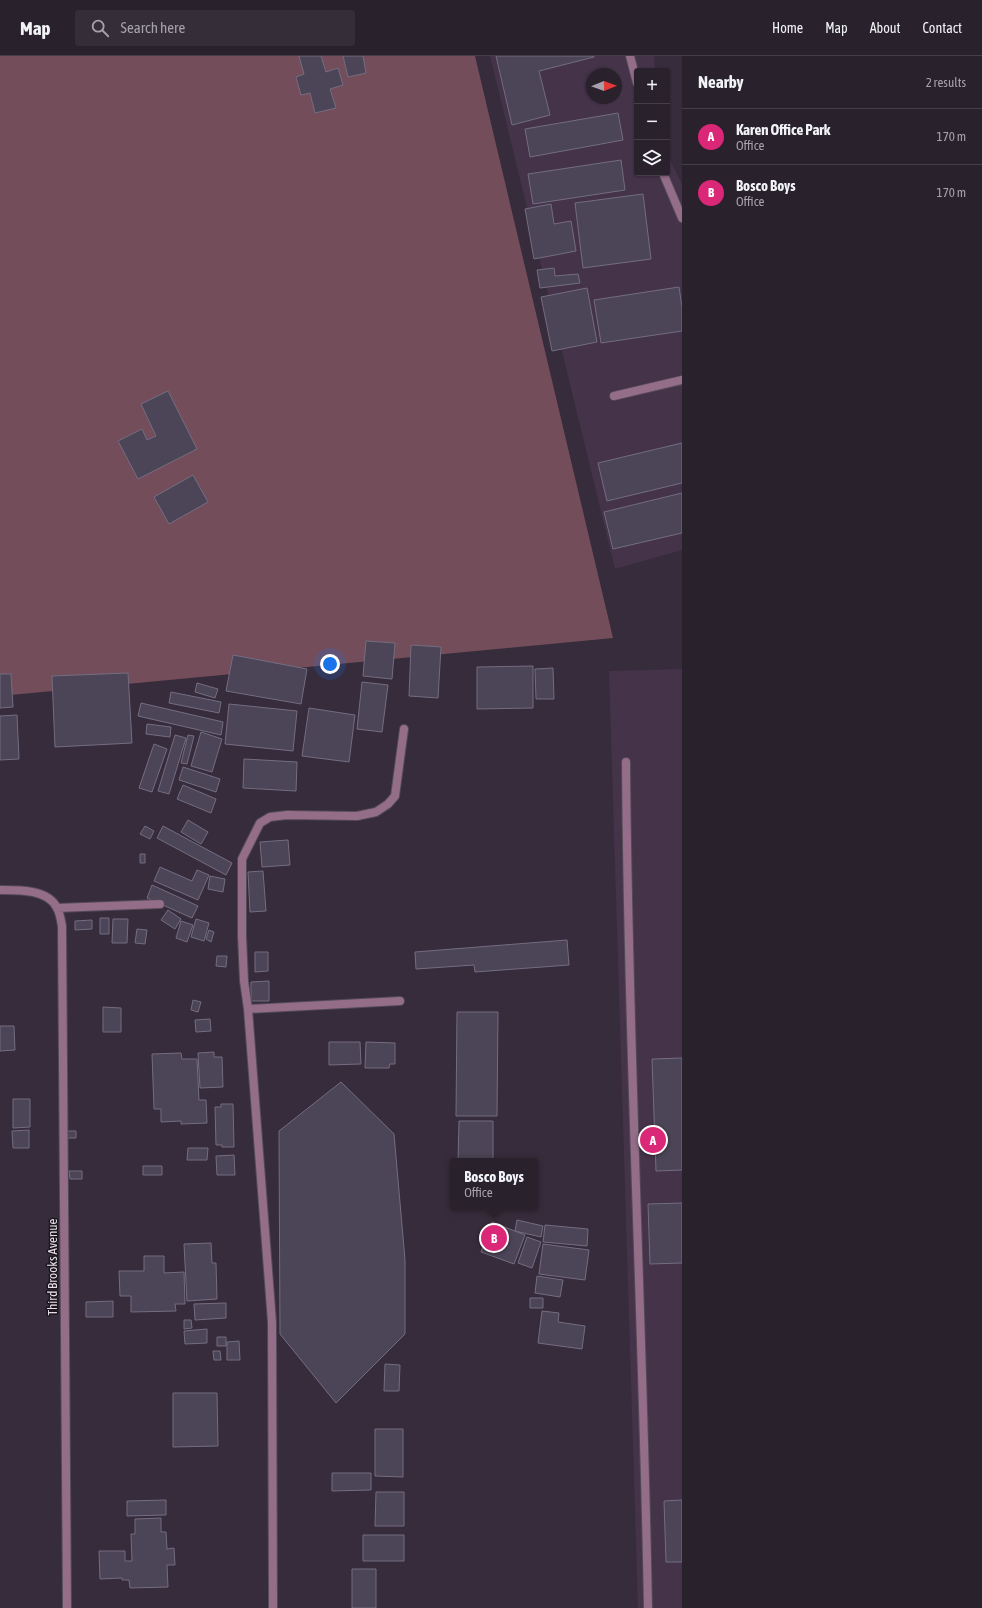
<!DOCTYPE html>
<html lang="en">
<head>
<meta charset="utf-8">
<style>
  :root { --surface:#29212c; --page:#352e38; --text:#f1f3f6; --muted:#a5a3a9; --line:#453e48; --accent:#db2777 }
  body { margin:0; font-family:"Asap Condensed",sans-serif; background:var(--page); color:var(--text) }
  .controls { position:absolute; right:12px; top:12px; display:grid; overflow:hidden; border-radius:4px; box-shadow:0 1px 3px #0004 }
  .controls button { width:36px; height:36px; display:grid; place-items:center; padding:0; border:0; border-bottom:1px solid var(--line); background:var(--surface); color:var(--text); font:20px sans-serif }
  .compass { position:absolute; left:586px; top:12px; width:36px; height:36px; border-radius:50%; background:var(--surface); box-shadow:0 1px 3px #0004; rotate:89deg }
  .you { position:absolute; left:330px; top:608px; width:14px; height:14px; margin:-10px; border:3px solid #fff; border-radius:50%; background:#1a73e8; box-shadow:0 0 0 6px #1a73e833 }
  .badge { display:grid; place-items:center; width:26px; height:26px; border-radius:50%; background:var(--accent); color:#fff; font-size:13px; font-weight:700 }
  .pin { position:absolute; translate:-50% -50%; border:2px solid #fff; box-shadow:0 1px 4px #0006 }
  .popup { position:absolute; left:450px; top:1102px; width:88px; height:52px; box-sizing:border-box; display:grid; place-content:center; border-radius:4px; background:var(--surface); filter:drop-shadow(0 1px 3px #0005); font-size:13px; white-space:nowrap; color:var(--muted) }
  .popup b { font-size:15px; color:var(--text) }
  .popup::after { content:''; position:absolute; left:50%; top:100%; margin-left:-8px; border:8px solid transparent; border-top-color:var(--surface) }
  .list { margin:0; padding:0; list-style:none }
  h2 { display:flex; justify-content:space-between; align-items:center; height:52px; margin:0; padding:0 16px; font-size:17px }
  h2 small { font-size:13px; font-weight:400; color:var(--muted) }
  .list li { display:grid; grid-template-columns:26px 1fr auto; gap:12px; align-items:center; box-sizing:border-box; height:56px; padding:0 16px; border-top:1px solid var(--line) }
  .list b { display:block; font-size:15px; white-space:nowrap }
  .list p { margin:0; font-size:13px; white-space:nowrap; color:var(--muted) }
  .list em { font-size:13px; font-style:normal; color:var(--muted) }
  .icon { flex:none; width:22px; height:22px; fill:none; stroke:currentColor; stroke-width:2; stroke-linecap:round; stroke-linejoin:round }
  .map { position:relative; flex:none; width:682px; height:1552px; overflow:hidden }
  header { display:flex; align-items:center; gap:24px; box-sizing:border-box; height:56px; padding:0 20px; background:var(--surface); border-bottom:1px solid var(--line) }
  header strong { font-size:19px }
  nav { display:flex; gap:22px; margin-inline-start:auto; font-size:14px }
  .search { width:280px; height:36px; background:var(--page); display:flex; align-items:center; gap:10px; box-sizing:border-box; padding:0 14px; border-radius:4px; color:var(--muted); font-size:15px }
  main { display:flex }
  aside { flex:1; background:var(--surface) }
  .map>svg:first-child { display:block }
</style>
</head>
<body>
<header>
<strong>Map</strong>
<div class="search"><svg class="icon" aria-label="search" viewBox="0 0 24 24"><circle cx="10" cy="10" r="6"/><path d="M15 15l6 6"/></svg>Search here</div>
<nav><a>Home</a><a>Map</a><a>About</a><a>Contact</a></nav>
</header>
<main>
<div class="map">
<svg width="682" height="1552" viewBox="0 0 682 1552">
  <rect width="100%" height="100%" fill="#372c3b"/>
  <path fill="#443349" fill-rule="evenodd" d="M490,0h164l1,15h-18v102h30v-19l15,30v366l-67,19zM592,18h24v24h-24z
    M682,613v939h-44l-29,-937z"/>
  <path fill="#744d5b" d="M0,0h475l138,582 -613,58z"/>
  <path fill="#4b4557" stroke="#746d82" d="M299,0h22l5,16 12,-4 5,17 -13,4 6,19 -21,5 -5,-20 -9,2 -5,-18 8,-3z
    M343,0h20l3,17 -18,4z
    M496,0h98v1l-55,14 11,44 -38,10z
    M618,57l5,27 -93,17 -5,-28z
    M621,104l4,30 -92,14 -5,-30z
    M643,138l8,65 -68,9 -8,-65z
    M551,148l3,20 17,-3 5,30 -42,8 -9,-50z
    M554,212l1,8 23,-2 2,9 -40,5 -3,-18z
    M679,231l3,20v24l-81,12 -7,-43z
    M587,232l10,54 -45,9 -11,-54z
    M168,335l29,58 -59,30 -20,-38 24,-12 5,11 9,-4 -15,-32z
    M682,387v40l-75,18 -9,-38z
    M193,419l15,27 -39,22 -15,-27z
    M682,437v40l-69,16 -9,-37z
    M366,585l29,2 -3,36 -29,-3z
    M411,589l30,2 -3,51 -29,-2z
    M233,599l74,14 -6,35 -75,-13z
    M533,610v42l-56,1v-42z
    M553,612l1,31h-18l-1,-30z
    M128,617l4,70 -77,4 -3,-71z
    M0,618h11l2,33 -13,1z
    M362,626l26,3 -6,47 -25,-3z
    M197,627l21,6 -3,9 -20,-6z
    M171,636l50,10 -2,11 -50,-10z
    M141,647l82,19 -2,13 -83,-19z
    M229,648l68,7 -4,40 -68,-7z
    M309,652l46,7 -6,47 -47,-6z
    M17,659l2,44 -19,1v-44z
    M147,668l24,3 -1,10 -24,-3z
    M201,676l21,7 -10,33 -21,-6z
    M175,679l11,3 -17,56 -11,-3z
    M188,679l6,1 -7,28 -6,-1z
    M154,688l13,5 -15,43 -13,-4z
    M244,703l53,3 -1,29 -53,-3z
    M183,711l37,12 -4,13 -37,-12z
    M183,729l33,14 -5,14 -34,-14z
    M188,764l20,12 -7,12 -20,-12z
    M145,770l9,5 -4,8 -10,-5z
    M163,770l69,37 -6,12 -69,-37z
    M288,784l2,25 -28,2 -2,-25z
    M140,798h5v9h-5z
    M160,811l32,14 5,-11 12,5 -11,25 -44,-19z
    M263,815l3,40 -16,1 -2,-40z
    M210,820l15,3 -2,13 -15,-3z
    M152,829l46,21 -6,12 -45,-20z
    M168,854l13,9 -6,10 -14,-9z
    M100,862h9v16h-9z
    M113,863h15l-1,24h-15z
    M196,863l13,4 -5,18 -13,-4z
    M92,864v9l-17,1v-9z
    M181,865l12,4 -6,17 -11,-4z
    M137,873l10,1 -2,14 -10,-1z
    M209,874l5,2 -3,10 -5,-3z
    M567,884l2,25 -94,7 -1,-7 -58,4 -1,-17z
    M255,896h13v19l-13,1z
    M217,900h10l-1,11 -10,-1z
    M269,925v20h-18v-19z
    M193,944l8,2 -3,10 -7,-2z
    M103,951l18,1v24h-18z
    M457,956h41l-1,104h-41z
    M210,963l1,12 -15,1 -1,-12z
    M0,970h14l1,24 -15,1z
    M329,986h31l1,22 -32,1z
    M366,986l29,1v21h-5l-1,4h-24z
    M214,996v5h8l1,30 -23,1 -2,-35z
    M181,997l1,6h15l2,41h7l1,23 -26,1v-3l-20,1v-13h-7l-2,-55z
    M682,1002v112l-26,1 -4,-112z
    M341,1026l53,52 11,126v74l-69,69 -56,-69 -1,-203z
    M13,1043h17v28l-17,1z
    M221,1048h12l1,43h-12v-2h-6l-1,-38h6z
    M459,1065h34v40h-35z
    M29,1074v18h-16l-1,-17z
    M65,1075h11v7h-11z
    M188,1092h20l-1,12h-20z
    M234,1099l1,20h-18l-1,-19z
    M143,1110h19v9h-19z
    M69,1115h13v8h-12z
    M682,1147v60l-32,1 -2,-60z
    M517,1164l26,6 -2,11 -26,-6z
    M492,1166l33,13 -11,29 -33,-12z
    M545,1169l43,4 -1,17 -44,-4z
    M527,1181l14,5 -9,26 -14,-5z
    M211,1187l1,20h4l1,36 -30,2 -3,-57z
    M543,1188l46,6 -4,30 -46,-6z
    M144,1200h20v17l20,-1 1,32h-10l1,7 -45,1v-16h-11l-1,-25h25z
    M537,1220l26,4 -3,17 -25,-4z
    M530,1242h13v10h-13z
    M113,1245v16h-27v-15z
    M226,1247v15l-31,2 -1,-16z
    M542,1255l17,2 -1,9 27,4 -3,23 -44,-6z
    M184,1264h7l1,8 -8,1z
    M207,1273v14l-22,1 -1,-13z
    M217,1281h9v9h-9z
    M239,1285l1,19h-13v-18z
    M213,1295h7l1,9h-7z
    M385,1308l15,1 -1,26h-15z
    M173,1337h44l1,53 -45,1z
    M375,1373h28v48l-28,-1z
    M332,1417h39v17l-39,1z
    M376,1436h28v34h-29z
    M166,1444v15l-39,1v-15z
    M682,1444v62h-16l-2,-61z
    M161,1462v14h5l1,17 7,-1 1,17h-8l1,22 -38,1 -1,-8h-7v-2l-22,1 -1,-28h26v10h7l-1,-27h4v-15z
    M363,1479h41v26h-41z
    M352,1513h24v39h-24z"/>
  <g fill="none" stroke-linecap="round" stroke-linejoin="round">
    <g stroke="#534957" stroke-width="10">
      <path id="service" d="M630,0l7,27
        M663,117l19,45
        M614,340l68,-16
        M626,706c2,282 17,564 22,846"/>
    </g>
    <g stroke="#534957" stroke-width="10">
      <path id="minor" d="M0,834c18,0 48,-1 57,18 3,5 4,13 5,18l5,682
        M57,852l103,-4
        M248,953l-4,-28 -2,-45v-77l18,-36 10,-6 17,-2 70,1 19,-4 12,-8 7,-8 9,-67
        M273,1552l-1,-286 -24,-313 152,-8"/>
    </g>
    <use href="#service" stroke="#946d89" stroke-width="8"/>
    <use href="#minor" stroke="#946d89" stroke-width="8"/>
  </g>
  <g text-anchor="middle" stroke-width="3" stroke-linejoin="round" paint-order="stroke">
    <g font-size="13" fill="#e6dfe9" stroke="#1c161d">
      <text transform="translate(52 1211) rotate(-90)" y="5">Third Brooks Avenue</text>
    </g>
  </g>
</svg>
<div class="controls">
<button>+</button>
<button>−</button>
<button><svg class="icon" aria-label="layers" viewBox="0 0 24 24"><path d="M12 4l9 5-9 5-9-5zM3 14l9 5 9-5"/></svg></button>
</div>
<svg class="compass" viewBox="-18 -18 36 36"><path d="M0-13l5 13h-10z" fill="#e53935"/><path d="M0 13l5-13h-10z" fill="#a5a3a9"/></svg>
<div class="you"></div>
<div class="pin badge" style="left:653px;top:1084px">A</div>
<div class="pin badge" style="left:494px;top:1182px">B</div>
<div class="popup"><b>Bosco Boys</b>Office</div>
</div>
<aside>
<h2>Nearby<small>2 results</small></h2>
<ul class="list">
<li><span class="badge">A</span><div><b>Karen Office Park</b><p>Office</p></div><em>170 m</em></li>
<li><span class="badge">B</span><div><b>Bosco Boys</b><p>Office</p></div><em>170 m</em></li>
</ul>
</aside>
</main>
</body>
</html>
